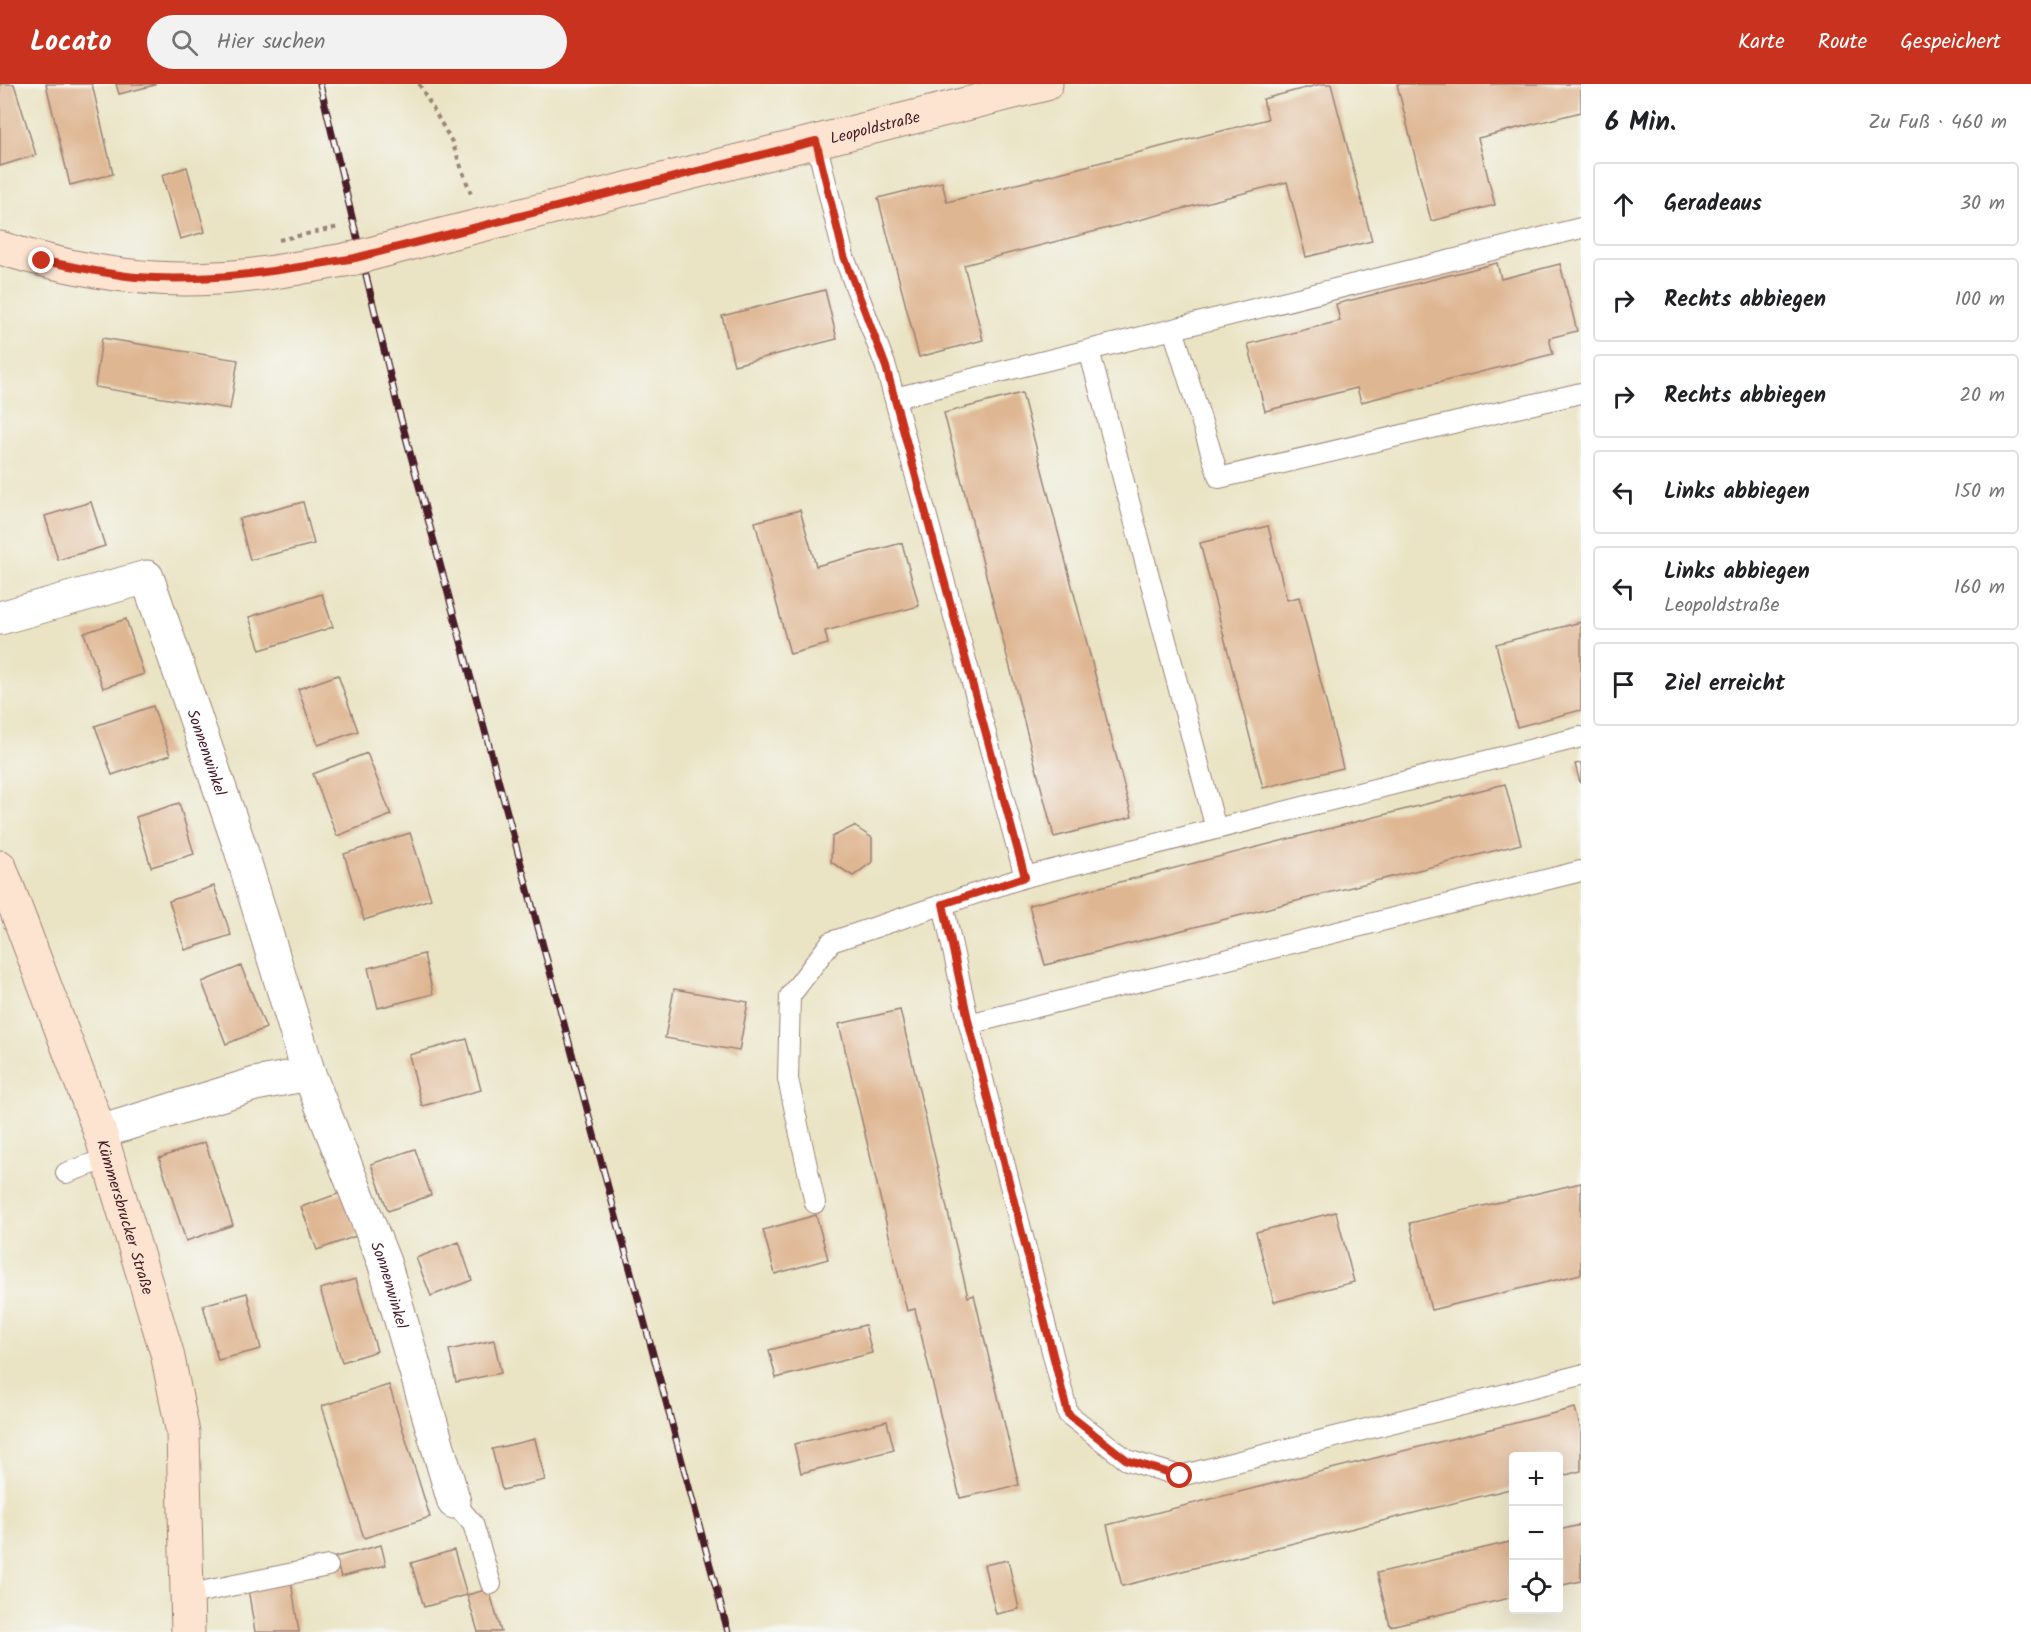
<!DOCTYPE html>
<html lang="de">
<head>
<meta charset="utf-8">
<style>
  :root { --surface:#fff; --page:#f2f2f2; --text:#202124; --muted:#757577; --line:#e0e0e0; --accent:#c8321e }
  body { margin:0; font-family:Kalam,sans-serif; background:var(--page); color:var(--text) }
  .controls { position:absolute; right:18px; bottom:18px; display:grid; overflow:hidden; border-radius:6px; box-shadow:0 6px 24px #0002 }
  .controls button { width:54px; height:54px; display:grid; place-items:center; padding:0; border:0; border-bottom:2px solid var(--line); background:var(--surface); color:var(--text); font:30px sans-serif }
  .stop { position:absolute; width:18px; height:18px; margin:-14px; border:4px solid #c8321e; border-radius:50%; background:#fff }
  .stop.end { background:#c8321e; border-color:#fff; box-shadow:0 2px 6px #0008 }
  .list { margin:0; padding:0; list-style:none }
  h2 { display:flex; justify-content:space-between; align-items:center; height:78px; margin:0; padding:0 24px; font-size:26px }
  h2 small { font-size:20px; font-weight:400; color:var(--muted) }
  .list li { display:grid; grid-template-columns:39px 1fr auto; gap:18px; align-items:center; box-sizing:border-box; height:84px; margin:0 12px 12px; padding:0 12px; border:2px solid var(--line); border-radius:6px }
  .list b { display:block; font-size:22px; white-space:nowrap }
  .list p { margin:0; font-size:20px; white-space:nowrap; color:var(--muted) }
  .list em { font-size:20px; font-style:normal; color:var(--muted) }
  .icon { flex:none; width:33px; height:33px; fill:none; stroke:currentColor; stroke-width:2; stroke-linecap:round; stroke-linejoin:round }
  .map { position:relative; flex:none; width:1581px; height:1548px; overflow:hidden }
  header { display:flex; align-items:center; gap:36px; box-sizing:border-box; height:84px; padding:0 30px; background:var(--accent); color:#fff }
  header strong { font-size:28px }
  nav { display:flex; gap:33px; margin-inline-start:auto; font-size:21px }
  .search { width:420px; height:54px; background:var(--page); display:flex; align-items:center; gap:15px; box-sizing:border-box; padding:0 21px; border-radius:33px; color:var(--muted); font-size:22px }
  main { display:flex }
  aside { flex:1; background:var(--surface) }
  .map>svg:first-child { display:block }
</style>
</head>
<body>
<header>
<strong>Locato</strong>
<div class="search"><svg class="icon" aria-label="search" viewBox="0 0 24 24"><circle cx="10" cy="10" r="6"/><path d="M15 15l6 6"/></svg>Hier suchen</div>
<nav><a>Karte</a><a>Route</a><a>Gespeichert</a></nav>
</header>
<main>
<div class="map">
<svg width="1581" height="1548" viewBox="0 0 1581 1548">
  <rect width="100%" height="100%" fill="#f6f6f2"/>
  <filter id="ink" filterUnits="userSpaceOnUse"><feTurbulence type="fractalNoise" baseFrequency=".0167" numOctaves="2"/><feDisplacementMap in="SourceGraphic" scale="12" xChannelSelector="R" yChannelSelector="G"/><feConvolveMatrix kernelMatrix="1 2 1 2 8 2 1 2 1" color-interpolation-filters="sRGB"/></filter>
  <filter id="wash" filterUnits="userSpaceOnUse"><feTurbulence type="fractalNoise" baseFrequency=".008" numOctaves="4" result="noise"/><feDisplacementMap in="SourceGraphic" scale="24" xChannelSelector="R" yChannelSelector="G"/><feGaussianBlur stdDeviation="1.35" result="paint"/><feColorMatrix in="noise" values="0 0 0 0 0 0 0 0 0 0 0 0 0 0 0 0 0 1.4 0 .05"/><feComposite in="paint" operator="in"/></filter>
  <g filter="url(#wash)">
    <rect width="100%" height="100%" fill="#eae4c4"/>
    <g id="blocks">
      <path fill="#dfb692" d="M0,0h14l22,71 -36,11z
        M46,0h46l21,90 -43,11z
        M116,0h39v1l-36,9z
        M1321,0h10l41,157 -66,16 -19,-75 -323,83 19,75 -64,17 -41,-159 64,-16 5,20 321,-83 -5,-20z
        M1397,0h184v28l-103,26 17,67 -64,16z
        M187,83l18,65 -25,7 -18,-64z
        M1497,179l4,16 59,-15 17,67 -28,7 4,16 -192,48 -4,-14 -92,23 -17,-67 92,-23 -4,-17z
        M825,206l12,49 -103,26 -12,-49z
        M102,254l136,22 -8,49 -135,-22z
        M1022,309l110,424 -78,20 -110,-424z
        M91,418l14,44 -47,14 -13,-44z
        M303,418l11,42 -64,16 -11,-41z
        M800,426l16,56 86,-23 17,63 -94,25 3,13 -38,10 -35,-132z
        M1268,442l19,74 12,-3 44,171 -80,20 -63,-245z
        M322,510l11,33 -73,23 -11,-33z
        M126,535l18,55 -41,14 -19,-55z
        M1581,538v88l-64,17 -21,-83z
        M338,591l20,56 -40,14 -20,-56z
        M153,622l17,49 -58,20 -17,-49z
        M367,669l24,62 -54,21 -24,-62z
        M1581,679v20h-1l-5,-19z
        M1505,700l16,60 -476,121 -16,-60z
        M179,719l15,51 -43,13 -15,-50z
        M854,742l18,12v24l-19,14 -22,-14 1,-25z
        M410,749l21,66 -67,21 -20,-66z
        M214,802l17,49 -46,15 -16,-49z
        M424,870l9,40 -55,14 -10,-40z
        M241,882l25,62 -40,16 -24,-62z
        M674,905l74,13 -9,49 -74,-13z
        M900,926l68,287 6,-2 45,190 -59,13 -45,-189 -8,2 -68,-287z
        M467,955l14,51 -59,16 -13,-51z
        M205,1058l28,83 -47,16 -27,-83z
        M415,1065l16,46 -43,16 -17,-47z
        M1581,1099v91l-150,36 -21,-87z
        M343,1108l16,43 -42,15 -16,-43z
        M1336,1128l18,70 -80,20 -18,-70z
        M816,1131l12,44 -53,15 -12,-44z
        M459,1158l13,38 -41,16 -15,-38z
        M356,1195l21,72 -35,11 -22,-73z
        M247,1209l14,56 -43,11 -15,-55z
        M865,1241l7,28 -96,25 -7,-28z
        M494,1256l7,33 -45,9 -7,-32z
        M389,1301l41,132 -66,21 -42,-132z
        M1575,1324l6,23v40l-23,6v-21h-44v32l-392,98 -15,-61z
        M887,1337l7,29 -93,23 -7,-29z
        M535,1355l10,41 -43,10 -10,-41z
        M1581,1441v56l-23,5v-56z
        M1514,1457v56l-124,29 -13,-53z
        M381,1461l5,20 -45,12 -6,-20z
        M454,1466l13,45 22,-6 12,43h-23l-11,-37 -43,12 -13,-44z
        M1008,1476l11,49 -23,5 -12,-49z
        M291,1497l8,51h-44l-7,-44z"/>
    </g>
  </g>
  <g filter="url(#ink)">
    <use href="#blocks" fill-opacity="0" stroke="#9a8278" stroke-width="1.5"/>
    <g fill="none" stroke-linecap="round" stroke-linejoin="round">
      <g stroke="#9a8278" stroke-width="22">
        <path id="lane" d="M816,57l28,116 42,110 139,510 556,-140
          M1173,245l46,149 362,-85
          M1089,266l127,479
          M895,314l686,-170
          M943,820l26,120 99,390 59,46 53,16 401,-101
          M969,940l612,-153
          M66,1089l42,-15
          M815,1119l-27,-124 2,-83 41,-54 194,-65
          M454,1418l19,22 18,60
          M186,1511l142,-29"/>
      </g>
      <g stroke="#9a8278" stroke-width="35">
        <g id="street">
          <path id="s1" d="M0,534l147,-41 94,273 68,224 -54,10 -155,48"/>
          <path id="s2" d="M309,990l75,188 70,240"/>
        </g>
      </g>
      <g stroke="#9a8278" stroke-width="35">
        <g id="secondary">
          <path id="s3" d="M446,150l600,-150"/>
          <path d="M0,164c69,21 143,35 215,30 47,-2 94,-12 140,-20"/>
          <path id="s4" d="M0,783l100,265 67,221 16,80 5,199"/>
        </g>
      </g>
      <path stroke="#9a8278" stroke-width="4" stroke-dasharray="4.5 4.5" stroke-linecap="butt" d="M419,0l33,58 19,52"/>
      <use href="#lane" stroke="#fff" stroke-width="20"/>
      <use href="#street" stroke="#fff" stroke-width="33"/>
      <use href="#secondary" stroke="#fde4d0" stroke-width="33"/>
      <g stroke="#4a1f2b" stroke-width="7">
        <path id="rail" d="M320,0l78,324 330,1224"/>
      </g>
      <use href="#rail" stroke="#f6f6f2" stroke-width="4.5" stroke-dasharray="14" stroke-linecap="butt"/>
      <g stroke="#9a8278" stroke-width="35" stroke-linecap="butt">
        <path id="secondary-bridge" d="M355,174l91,-24"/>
      </g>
      <path stroke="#9a8278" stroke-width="4" stroke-dasharray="4.5 4.5" stroke-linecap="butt" d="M279,156l60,-13"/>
      <use href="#secondary-bridge" stroke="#fde4d0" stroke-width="33"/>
    </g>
  </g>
  <g fill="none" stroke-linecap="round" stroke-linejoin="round" filter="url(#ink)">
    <path stroke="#c8321e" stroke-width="8" d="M42,177c31,5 63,13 94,16 74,6 147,-7 219,-19l461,-117 28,115 42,111 139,510 -82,27 26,120 99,390 59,46 53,16"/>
  </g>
  <g text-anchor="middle" stroke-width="4.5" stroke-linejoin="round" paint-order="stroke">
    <g font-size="16" fill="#4a1f2b" stroke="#f6f6f2">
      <text dy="6" stroke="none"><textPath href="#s3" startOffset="442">Leopoldstraße</textPath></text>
      <text dy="6" stroke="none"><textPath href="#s1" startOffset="338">Sonnenwinkel</textPath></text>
      <text dy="6" stroke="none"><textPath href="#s4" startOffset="372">Kümmersbrucker Straße</textPath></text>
      <text dy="6" stroke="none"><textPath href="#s2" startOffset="226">Sonnenwinkel</textPath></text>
    </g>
  </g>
</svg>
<div class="controls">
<button>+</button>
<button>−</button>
<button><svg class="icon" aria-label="locate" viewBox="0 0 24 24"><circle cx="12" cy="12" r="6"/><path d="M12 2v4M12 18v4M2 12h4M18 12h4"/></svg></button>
</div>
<div class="stop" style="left:1180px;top:1392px"></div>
<div class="stop end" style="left:42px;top:177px"></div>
</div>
<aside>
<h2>6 Min.<small>Zu Fuß · 460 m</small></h2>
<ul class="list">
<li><svg class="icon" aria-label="ahead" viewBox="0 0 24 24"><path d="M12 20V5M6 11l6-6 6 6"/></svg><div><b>Geradeaus</b></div><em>30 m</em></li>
<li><svg class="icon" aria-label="right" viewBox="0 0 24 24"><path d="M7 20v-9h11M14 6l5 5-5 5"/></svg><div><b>Rechts abbiegen</b></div><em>100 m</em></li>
<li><svg class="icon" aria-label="right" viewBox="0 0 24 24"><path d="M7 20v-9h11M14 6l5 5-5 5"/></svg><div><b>Rechts abbiegen</b></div><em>20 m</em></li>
<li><svg class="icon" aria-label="left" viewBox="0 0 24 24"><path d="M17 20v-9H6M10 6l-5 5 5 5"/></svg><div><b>Links abbiegen</b></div><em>150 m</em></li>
<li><svg class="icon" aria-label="left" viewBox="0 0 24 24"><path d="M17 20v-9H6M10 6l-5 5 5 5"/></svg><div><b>Links abbiegen</b><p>Leopoldstraße</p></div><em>160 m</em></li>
<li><svg class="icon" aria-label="arrive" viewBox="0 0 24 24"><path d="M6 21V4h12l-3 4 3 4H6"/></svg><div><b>Ziel erreicht</b></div></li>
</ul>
</aside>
</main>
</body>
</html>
